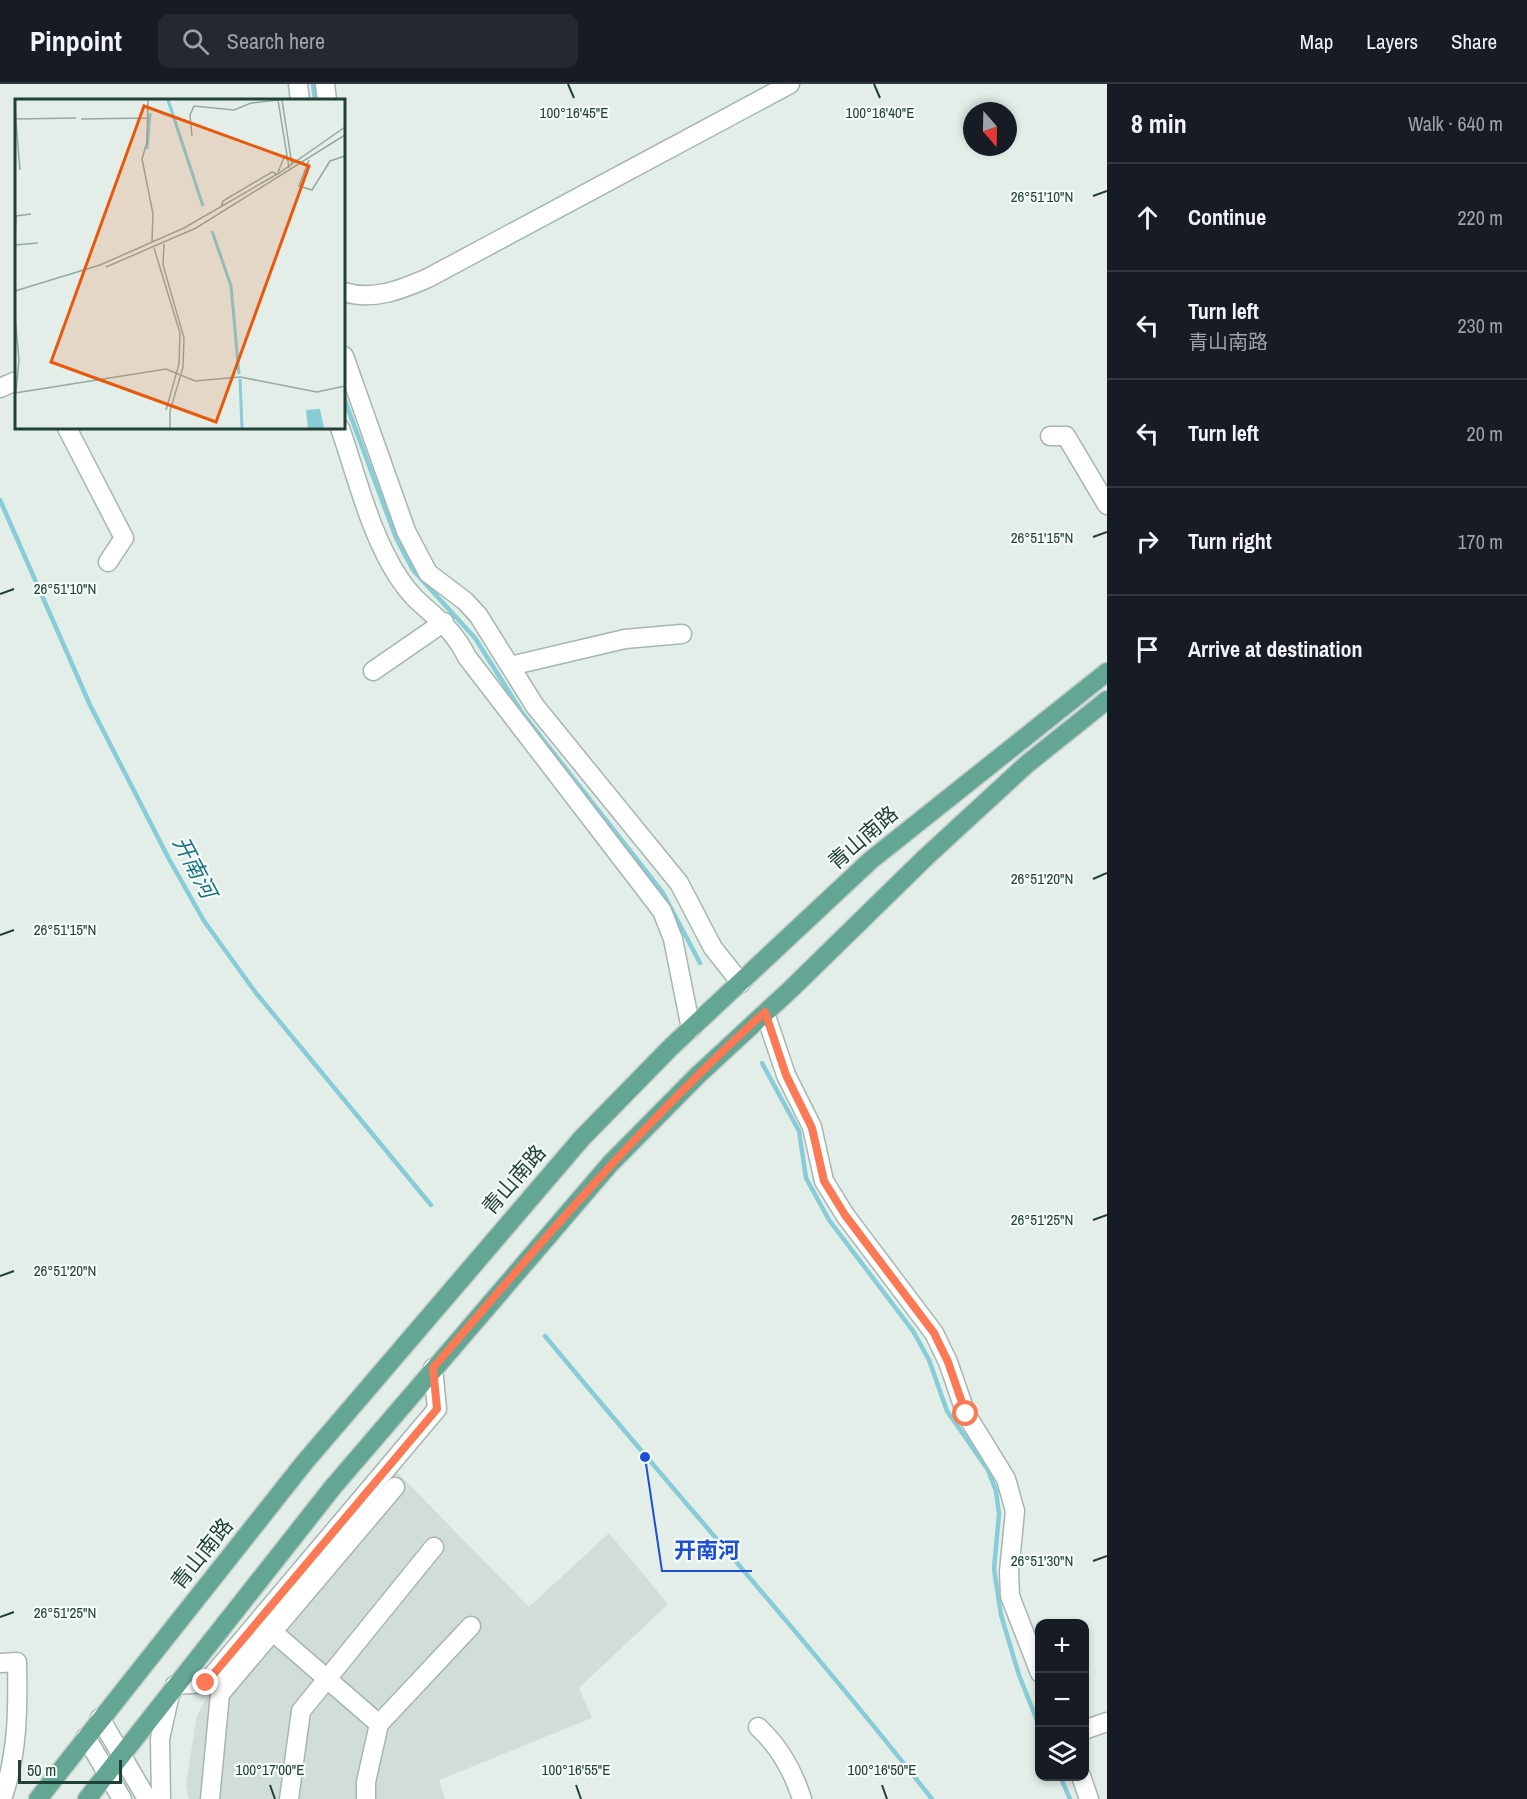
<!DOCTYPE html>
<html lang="en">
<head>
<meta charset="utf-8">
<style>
  :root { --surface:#171b24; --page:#242831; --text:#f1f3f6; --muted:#9ea1a6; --line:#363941 }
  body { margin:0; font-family:"Archivo Narrow","Noto Sans SC",sans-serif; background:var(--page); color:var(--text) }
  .controls { position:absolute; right:18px; bottom:18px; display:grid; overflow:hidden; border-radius:12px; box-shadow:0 3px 9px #0003 }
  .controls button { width:54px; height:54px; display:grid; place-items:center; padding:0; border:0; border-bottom:2px solid var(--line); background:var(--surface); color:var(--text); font:30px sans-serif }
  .compass { position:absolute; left:963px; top:18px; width:54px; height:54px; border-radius:50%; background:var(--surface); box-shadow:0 3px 9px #0003; rotate:160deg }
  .scale { position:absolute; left:18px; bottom:15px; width:104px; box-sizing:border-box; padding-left:6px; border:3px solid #214037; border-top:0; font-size:16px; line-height:21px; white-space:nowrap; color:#214037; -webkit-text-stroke:4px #f4faf7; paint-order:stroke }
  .stop { position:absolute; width:18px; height:18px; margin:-14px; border:4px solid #fb7954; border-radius:50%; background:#fff }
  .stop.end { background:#fb7954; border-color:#fff; box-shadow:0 2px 6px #0008 }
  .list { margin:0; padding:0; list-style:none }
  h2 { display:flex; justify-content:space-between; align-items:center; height:78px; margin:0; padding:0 24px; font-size:26px }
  h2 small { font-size:20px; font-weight:400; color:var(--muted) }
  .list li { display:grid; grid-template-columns:39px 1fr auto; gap:18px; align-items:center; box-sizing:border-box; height:108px; padding:0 24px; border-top:2px solid var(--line) }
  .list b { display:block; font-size:22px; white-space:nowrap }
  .list p { margin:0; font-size:20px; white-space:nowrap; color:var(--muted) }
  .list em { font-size:20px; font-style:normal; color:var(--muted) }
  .icon { flex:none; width:33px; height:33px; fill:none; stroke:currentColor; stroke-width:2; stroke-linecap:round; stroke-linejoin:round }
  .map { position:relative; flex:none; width:1107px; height:1715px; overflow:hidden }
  header { display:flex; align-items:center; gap:36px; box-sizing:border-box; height:84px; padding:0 30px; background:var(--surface); border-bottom:2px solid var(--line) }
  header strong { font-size:28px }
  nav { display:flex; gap:33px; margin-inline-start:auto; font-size:21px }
  .search { width:420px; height:54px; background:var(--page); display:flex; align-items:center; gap:15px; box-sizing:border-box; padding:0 21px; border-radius:12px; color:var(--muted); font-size:22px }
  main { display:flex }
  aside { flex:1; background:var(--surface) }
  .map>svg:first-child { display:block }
</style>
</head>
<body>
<header>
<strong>Pinpoint</strong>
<div class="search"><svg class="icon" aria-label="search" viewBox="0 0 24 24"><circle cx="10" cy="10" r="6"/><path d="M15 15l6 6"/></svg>Search here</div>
<nav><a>Map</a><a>Layers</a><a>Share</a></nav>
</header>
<main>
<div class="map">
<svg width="1107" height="1715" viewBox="0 0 1107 1715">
  <rect width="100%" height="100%" fill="#e3eee9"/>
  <path fill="#d1ded7" d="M397,1388l132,135 80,-74 59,71 -89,84 13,30 -153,62 6,19h-256l-3,-13 10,-67 19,-39z"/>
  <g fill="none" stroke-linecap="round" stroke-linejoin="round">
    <path stroke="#87ccd6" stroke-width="4.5" d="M313,0l2,16
      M344,314l52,140 17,32 62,68 48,76 140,179 37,70
      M0,416l90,205 79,154 35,62 52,72 175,212
      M762,979l37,68 7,47 23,42 84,111 16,29 18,51 41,59 8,21 3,23 -5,55 7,46 18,60 21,53
      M545,1252c128,155 263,305 387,463
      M1060,1692l10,23"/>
    <g stroke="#a5b6b0" stroke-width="21">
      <path id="minor" d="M298,0l2,16
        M325,0l2,16
        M344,208c29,9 56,-2 84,-14l362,-194
        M344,272l62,175 22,42 37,28 13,14 57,91 144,177 34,65 28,35
        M0,304l16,-7
        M67,344l57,110 -16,24
        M340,344c17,49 30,106 59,150 20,32 49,40 68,79l195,254 11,28 18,90
        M1050,352h16l41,69
        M510,582l115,-27 57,-5
        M373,587l71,-49
        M765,929l21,62 26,52 12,54 21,34 89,118 14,29 18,52 40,65 9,32 -6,61 1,24 30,77
        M265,1541l114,99
        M0,1579l17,-1c1,47 1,92 -15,137
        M175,1601l31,-2 231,-274 -4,-41
        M100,1634l47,81
        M758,1643c22,20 35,44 44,72
        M1084,1646l23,-8
        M86,1653l36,62
        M1081,1692l8,23
        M161,1715l-1,-60 10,-45
        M210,1715l10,-105 175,-207
        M289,1715l12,-88 133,-164
        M366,1715v-17l13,-58 92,-98"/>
    </g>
    <g stroke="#c1cac7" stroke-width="21">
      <path id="major" d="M38,1715l266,-336 278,-325 89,-91 200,-187 236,-188
        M87,1715l246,-312 277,-323 88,-89 92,-85 136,-133 101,-93 80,-64"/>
    </g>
    <use href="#minor" stroke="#fff" stroke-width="18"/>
    <use href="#major" stroke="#64a694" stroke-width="18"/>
  </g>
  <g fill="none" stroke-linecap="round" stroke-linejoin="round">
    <path stroke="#fb7954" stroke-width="8" d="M206,1599l231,-274 -4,-41c106,-124 211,-247 332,-356l21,63 26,53 12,53 21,34 89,118 14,29 18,52"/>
  </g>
  <path fill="none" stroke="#214037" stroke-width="2" d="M568,0l6,14M874,0l6,14M1093,112l14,-5M1093,453l14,-5M0,510l14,-5M1093,795l14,-6M0,851l14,-5M1093,1136l14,-5M0,1192l14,-5M1093,1477l14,-5M0,1533l14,-5M270,1701l5,14M576,1701l5,14M882,1701l5,14"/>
  <g text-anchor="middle" stroke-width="4.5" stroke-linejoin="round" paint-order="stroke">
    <g font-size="21" fill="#214037" stroke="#f4faf7">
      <text transform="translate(863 754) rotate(-41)" y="7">青山南路</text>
      <text transform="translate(514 1096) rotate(-49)" y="7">青山南路</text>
      <text transform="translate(202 1470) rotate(-51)" y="7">青山南路</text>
    </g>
    <g font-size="22" font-style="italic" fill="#177281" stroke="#f4faf7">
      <text transform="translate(195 783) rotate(62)" y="8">开南河</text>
    </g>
  </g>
  <g transform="translate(15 15)">
    <rect width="330" height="330" fill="#e3eee9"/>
    <path d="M305,310l4,19h-16l-2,-18z" fill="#87ccd6"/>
    <path fill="none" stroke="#87ccd6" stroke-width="3" d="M153,1l35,106M132,50l3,-36M197,132l19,55 8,88M225,280l2,49"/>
    <path fill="none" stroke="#95a8a2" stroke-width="1.5" d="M133,1l-1,42 -5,17 11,55 -1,28M263,1l11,68M267,1l10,65M0,11l5,60M0,20l61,-1M66,20l66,-1M177,37l-2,-21 4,-9 40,4 17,-7 27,-3M294,61l-10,26 13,4 18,-29 15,-5M263,73l7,-17M206,108l2,-6 49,-29 5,2M0,140l1,-23 15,-2M0,141v39M149,145l-1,21 21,73 -1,29 -13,44v17M0,146l23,-2M139,149l26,85 -1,31 -13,46M91,168l90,-39 149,-93M0,192l85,-26 84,-37 95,-55 66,-46M0,217l4,44 -3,32M0,294l151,-24 29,12 45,-4 77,15 28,-6"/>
    <path fill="#e8590c" fill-opacity="0.15" stroke="#e8590c" stroke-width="3" d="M129,7l165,60 -93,256 -165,-60z"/>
    <rect width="330" height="330" fill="none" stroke="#214037" stroke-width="3"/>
  </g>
  <g font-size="15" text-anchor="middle" fill="#214037" stroke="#f4faf7" stroke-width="4.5" stroke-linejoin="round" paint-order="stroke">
    <text x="574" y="34">100°16'45"E</text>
    <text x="880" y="34">100°16'40"E</text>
    <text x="1042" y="118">26°51'10"N</text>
    <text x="1042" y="459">26°51'15"N</text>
    <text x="65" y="510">26°51'10"N</text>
    <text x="1042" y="800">26°51'20"N</text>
    <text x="65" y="851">26°51'15"N</text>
    <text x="1042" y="1141">26°51'25"N</text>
    <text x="65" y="1192">26°51'20"N</text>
    <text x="1042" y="1482">26°51'30"N</text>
    <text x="65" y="1534">26°51'25"N</text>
    <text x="270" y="1691">100°17'00"E</text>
    <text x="576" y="1691">100°16'55"E</text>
    <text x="882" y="1691">100°16'50"E</text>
  </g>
  <path fill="none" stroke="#1d4ed8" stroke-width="2" d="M645 1373L662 1487H752"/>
  <circle fill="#1d4ed8" stroke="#f4faf7" stroke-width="2" cx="645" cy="1373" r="6"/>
  <g font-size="22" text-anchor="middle" font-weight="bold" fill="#1d4ed8" stroke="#f4faf7" stroke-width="4.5" stroke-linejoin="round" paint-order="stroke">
    <text x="707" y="1474">开南河</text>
  </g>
</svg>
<div class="controls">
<button>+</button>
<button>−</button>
<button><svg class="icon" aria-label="layers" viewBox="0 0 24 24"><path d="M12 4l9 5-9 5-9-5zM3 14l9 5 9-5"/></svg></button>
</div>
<svg class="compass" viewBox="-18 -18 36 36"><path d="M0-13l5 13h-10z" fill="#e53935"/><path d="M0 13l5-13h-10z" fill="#9ea1a6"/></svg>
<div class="scale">50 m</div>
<div class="stop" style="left:966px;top:1330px"></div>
<div class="stop end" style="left:206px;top:1599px"></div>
</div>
<aside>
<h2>8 min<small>Walk · 640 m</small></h2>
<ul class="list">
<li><svg class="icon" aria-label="ahead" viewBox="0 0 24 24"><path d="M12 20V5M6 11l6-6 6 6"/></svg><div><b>Continue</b></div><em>220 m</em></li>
<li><svg class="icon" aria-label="left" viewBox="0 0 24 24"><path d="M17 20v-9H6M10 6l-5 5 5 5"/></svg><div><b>Turn left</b><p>青山南路</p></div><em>230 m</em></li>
<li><svg class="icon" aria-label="left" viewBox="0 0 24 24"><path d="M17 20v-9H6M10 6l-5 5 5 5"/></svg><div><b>Turn left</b></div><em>20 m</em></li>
<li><svg class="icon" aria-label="right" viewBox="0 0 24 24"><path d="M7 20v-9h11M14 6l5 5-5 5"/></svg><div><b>Turn right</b></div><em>170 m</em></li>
<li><svg class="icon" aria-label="arrive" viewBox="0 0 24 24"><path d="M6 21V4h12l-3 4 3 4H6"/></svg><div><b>Arrive at destination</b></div></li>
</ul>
</aside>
</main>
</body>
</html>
